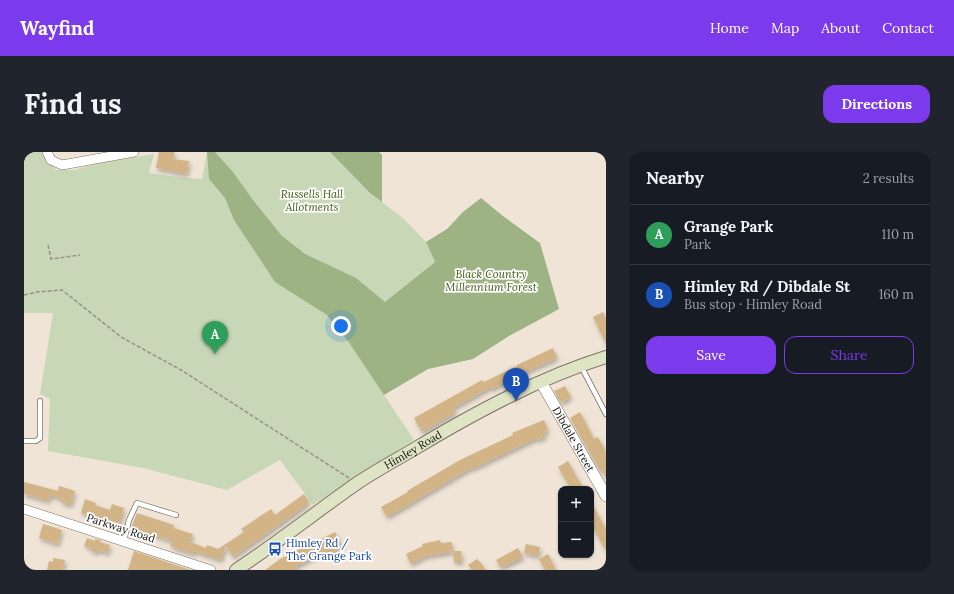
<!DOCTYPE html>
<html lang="en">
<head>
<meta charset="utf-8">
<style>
  :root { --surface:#171b24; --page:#20242c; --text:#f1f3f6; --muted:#9ea1a6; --line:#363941; --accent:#7c3aed }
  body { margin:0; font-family:Lora,serif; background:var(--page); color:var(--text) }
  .controls { position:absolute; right:12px; bottom:12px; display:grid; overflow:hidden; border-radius:8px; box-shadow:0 1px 3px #0004 }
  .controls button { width:36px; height:36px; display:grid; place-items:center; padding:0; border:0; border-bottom:1px solid var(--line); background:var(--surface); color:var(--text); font:20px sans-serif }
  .you { position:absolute; left:317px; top:174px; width:14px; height:14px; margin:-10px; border:3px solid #fff; border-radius:50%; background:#1a73e8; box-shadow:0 0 0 6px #1a73e833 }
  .badge { display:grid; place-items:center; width:26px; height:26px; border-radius:50%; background:var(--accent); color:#fff; font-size:13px; font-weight:700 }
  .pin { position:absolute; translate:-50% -33px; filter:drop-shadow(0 1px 2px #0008) }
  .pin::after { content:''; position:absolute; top:21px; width:14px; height:12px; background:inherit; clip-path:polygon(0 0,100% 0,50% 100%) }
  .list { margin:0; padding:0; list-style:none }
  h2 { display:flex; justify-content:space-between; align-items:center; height:52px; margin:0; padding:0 16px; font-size:17px }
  h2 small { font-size:13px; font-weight:400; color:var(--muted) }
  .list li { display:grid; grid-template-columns:26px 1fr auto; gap:12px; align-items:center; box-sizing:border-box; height:60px; padding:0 16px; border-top:1px solid var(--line) }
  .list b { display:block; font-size:15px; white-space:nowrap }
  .list p { margin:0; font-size:13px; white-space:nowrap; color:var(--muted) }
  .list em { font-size:13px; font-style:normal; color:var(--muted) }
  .actions { display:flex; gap:8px; padding:12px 16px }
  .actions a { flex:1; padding:9px 0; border:1px solid var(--accent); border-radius:12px; text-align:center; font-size:14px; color:var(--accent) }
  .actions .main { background:var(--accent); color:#fff }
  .map { position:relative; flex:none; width:582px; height:418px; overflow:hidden; border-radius:12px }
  header { display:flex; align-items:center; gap:24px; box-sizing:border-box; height:56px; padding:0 20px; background:var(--accent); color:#fff }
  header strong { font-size:19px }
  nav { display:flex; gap:22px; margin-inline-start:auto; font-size:14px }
  .intro { display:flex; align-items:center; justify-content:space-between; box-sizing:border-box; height:96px; padding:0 24px }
  h1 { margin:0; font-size:28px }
  .button { padding:10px 18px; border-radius:12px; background:var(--accent); color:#fff; font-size:14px; font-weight:700 }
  main { display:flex; gap:24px; padding:0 24px }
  aside { flex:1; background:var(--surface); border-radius:12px; box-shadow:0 1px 3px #0004 }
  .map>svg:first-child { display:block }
</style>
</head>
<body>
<header>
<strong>Wayfind</strong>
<nav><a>Home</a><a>Map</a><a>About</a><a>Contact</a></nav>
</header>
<div class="intro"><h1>Find us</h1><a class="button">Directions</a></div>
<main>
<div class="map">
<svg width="582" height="418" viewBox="0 0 582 418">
  <defs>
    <filter id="shadow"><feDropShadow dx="1.5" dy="3" stdDeviation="2" flood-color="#0004"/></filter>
  </defs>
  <rect width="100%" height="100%" fill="#efe4d5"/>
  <path fill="#c8d8b7" d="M0,0h18l14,18h18l29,-8 51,-8 -5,19 28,4 25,2 5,-27h123l40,41 34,26 22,23 9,20 -50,40 -1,93 30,45 -101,65 -33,-45 -53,30 -84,-22 -95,-17 2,-52 -10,-5 13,-81h-29z"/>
  <path fill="#9db384" d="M183,0h8l18,20 20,28 28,35 24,19 51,24 29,24 50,-40 -9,-20 21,-13 16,-17 18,-14 22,18 37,27 19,66 -50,27 -36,23 -45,10 -44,26 -36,-54 -21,-26 -52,-33 -41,-62 -9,-22 -16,-19z
    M306,0h49l3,3v47l-12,-9z"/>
  <path fill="#d2b486" filter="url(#shadow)" d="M135,0h16l-2,7 16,2 -2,13 -31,-6z
    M579,160l3,6v26l-13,-27z
    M529,196l4,10 -39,17 -26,14 -1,-2 -38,21 3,4 -34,20 -8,-14 68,-38 2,2 33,-16v-1z
    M541,234l6,11 -10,6 -7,-12z
    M556,260l14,27 4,-2 8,15v26l-4,-8 -2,1 -30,-53z
    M520,268l4,11 -4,1 1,5 -8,3v-2l-65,31 -1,-1 -84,49 -6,-10 27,-15 -1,-1 53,-31 53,-25 -1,-2z
    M544,309l7,13 9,15h-13l-13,-22z
    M0,330l34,9 1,-5 16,5 -4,14 -10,-3 1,-3 -12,-4 -1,6 -25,-7z
    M280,342l5,8 -11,9 -65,46 -7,-11 -5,14 -27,-9v3l-24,-8 2,-5 -41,-13 6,-15 37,12 -1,3 20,6 -3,8 16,6 1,-3 11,4 26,-17 -3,-3 30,-20 4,6z
    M61,347l11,4 -1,2 15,5 2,-6 12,4 -5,16 -38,-11z
    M567,350l15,27v22l-15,-27z
    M19,372l19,6 -4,14 -19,-6z
    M311,380l6,13 -6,3 2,4 -6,3 -2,-5 -33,16 1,4h-32l15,-11 39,-20v1z
    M63,386l8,3v-2l6,1 -1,2 10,3 -2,8 -10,-3 -1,3 -6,-2 1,-3 -8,-2z
    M416,388l1,3 11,-1v10l-26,4 -15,8 -5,-10 17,-8 -1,-2z
    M502,392l14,3 -2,9 -14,-3z
    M494,396l5,9 -22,11 -5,-8z
    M110,399l57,19h-63z
    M429,399h8l1,11h-8z
    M524,402l8,16h-11l-6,-11z
    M29,406l12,2 -2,10h-16l2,-9 4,1z
    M453,407l4,4 5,7h-14l-4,-5z"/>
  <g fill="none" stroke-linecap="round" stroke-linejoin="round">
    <g stroke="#7c7265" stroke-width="6">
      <path id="service" d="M557,214l25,48
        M0,289h12l4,-3v-37
        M100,389l5,-21 8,-17 39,12"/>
    </g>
    <g stroke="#7c7265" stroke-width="10">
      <path id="minor" d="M23,0l4,8 11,5 72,-13
        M0,357l187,61"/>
    </g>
    <g stroke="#7c7265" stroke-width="12">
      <g id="tertiary">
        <path id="s1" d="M517,230l65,114"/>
      </g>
    </g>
    <g stroke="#7c7265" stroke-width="14">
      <g id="secondary">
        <path id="s2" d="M212,418c41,-27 80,-58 120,-86 19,-13 40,-24 60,-36 60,-36 123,-70 190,-91"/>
      </g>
    </g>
    <path stroke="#999185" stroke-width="1.5" stroke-dasharray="4 2" stroke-linecap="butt" d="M24,93l3,14 29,-4
      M0,143l13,-3 25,-2 59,47 60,33 168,108"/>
    <use href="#service" stroke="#fff" stroke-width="4.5"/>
    <use href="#minor" stroke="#fff" stroke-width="9"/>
    <use href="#tertiary" stroke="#fff" stroke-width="11"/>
    <use href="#secondary" stroke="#dfe4c5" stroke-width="12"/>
  </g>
  <defs>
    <g id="bus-bare" transform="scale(1.08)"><path d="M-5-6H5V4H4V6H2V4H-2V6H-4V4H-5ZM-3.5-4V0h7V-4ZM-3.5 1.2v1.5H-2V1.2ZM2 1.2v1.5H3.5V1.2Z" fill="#1a4fb4" stroke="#fff" stroke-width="2.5" paint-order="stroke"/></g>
  </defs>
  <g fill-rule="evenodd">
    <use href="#bus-bare" x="251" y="397"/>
  </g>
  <g text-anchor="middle" stroke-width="3.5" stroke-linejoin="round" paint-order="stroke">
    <g font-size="11" font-style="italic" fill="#405b16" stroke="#fff">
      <text x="288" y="46">Russells Hall<tspan x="288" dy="13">Allotments</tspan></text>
      <text x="467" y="126">Black Country<tspan x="467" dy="13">Millennium Forest</tspan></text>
    </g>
    <g font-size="11" fill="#15110c" stroke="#fff">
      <text dy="4" stroke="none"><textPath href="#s1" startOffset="66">Dibdale Street</textPath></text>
      <text dy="4" stroke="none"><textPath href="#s2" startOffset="214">Himley Road</textPath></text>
      <text transform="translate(97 376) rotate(18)" y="4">Parkway Road</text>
    </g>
    <g font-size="11" fill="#164399" stroke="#fff" text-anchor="start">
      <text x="262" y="395">Himley Rd /<tspan x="262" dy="13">The Grange Park</tspan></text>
    </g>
  </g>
</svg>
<div class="controls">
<button>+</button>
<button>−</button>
</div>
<div class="you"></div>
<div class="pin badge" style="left:191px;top:202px;background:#2e9e5b">A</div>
<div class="pin badge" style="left:492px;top:249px;background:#1a4fb4">B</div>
</div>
<aside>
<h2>Nearby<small>2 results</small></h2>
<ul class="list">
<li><span class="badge" style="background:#2e9e5b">A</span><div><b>Grange Park</b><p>Park</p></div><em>110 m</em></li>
<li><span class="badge" style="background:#1a4fb4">B</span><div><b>Himley Rd / Dibdale St</b><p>Bus stop · Himley Road</p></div><em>160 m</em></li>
</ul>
<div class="actions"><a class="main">Save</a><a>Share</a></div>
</aside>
</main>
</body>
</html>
